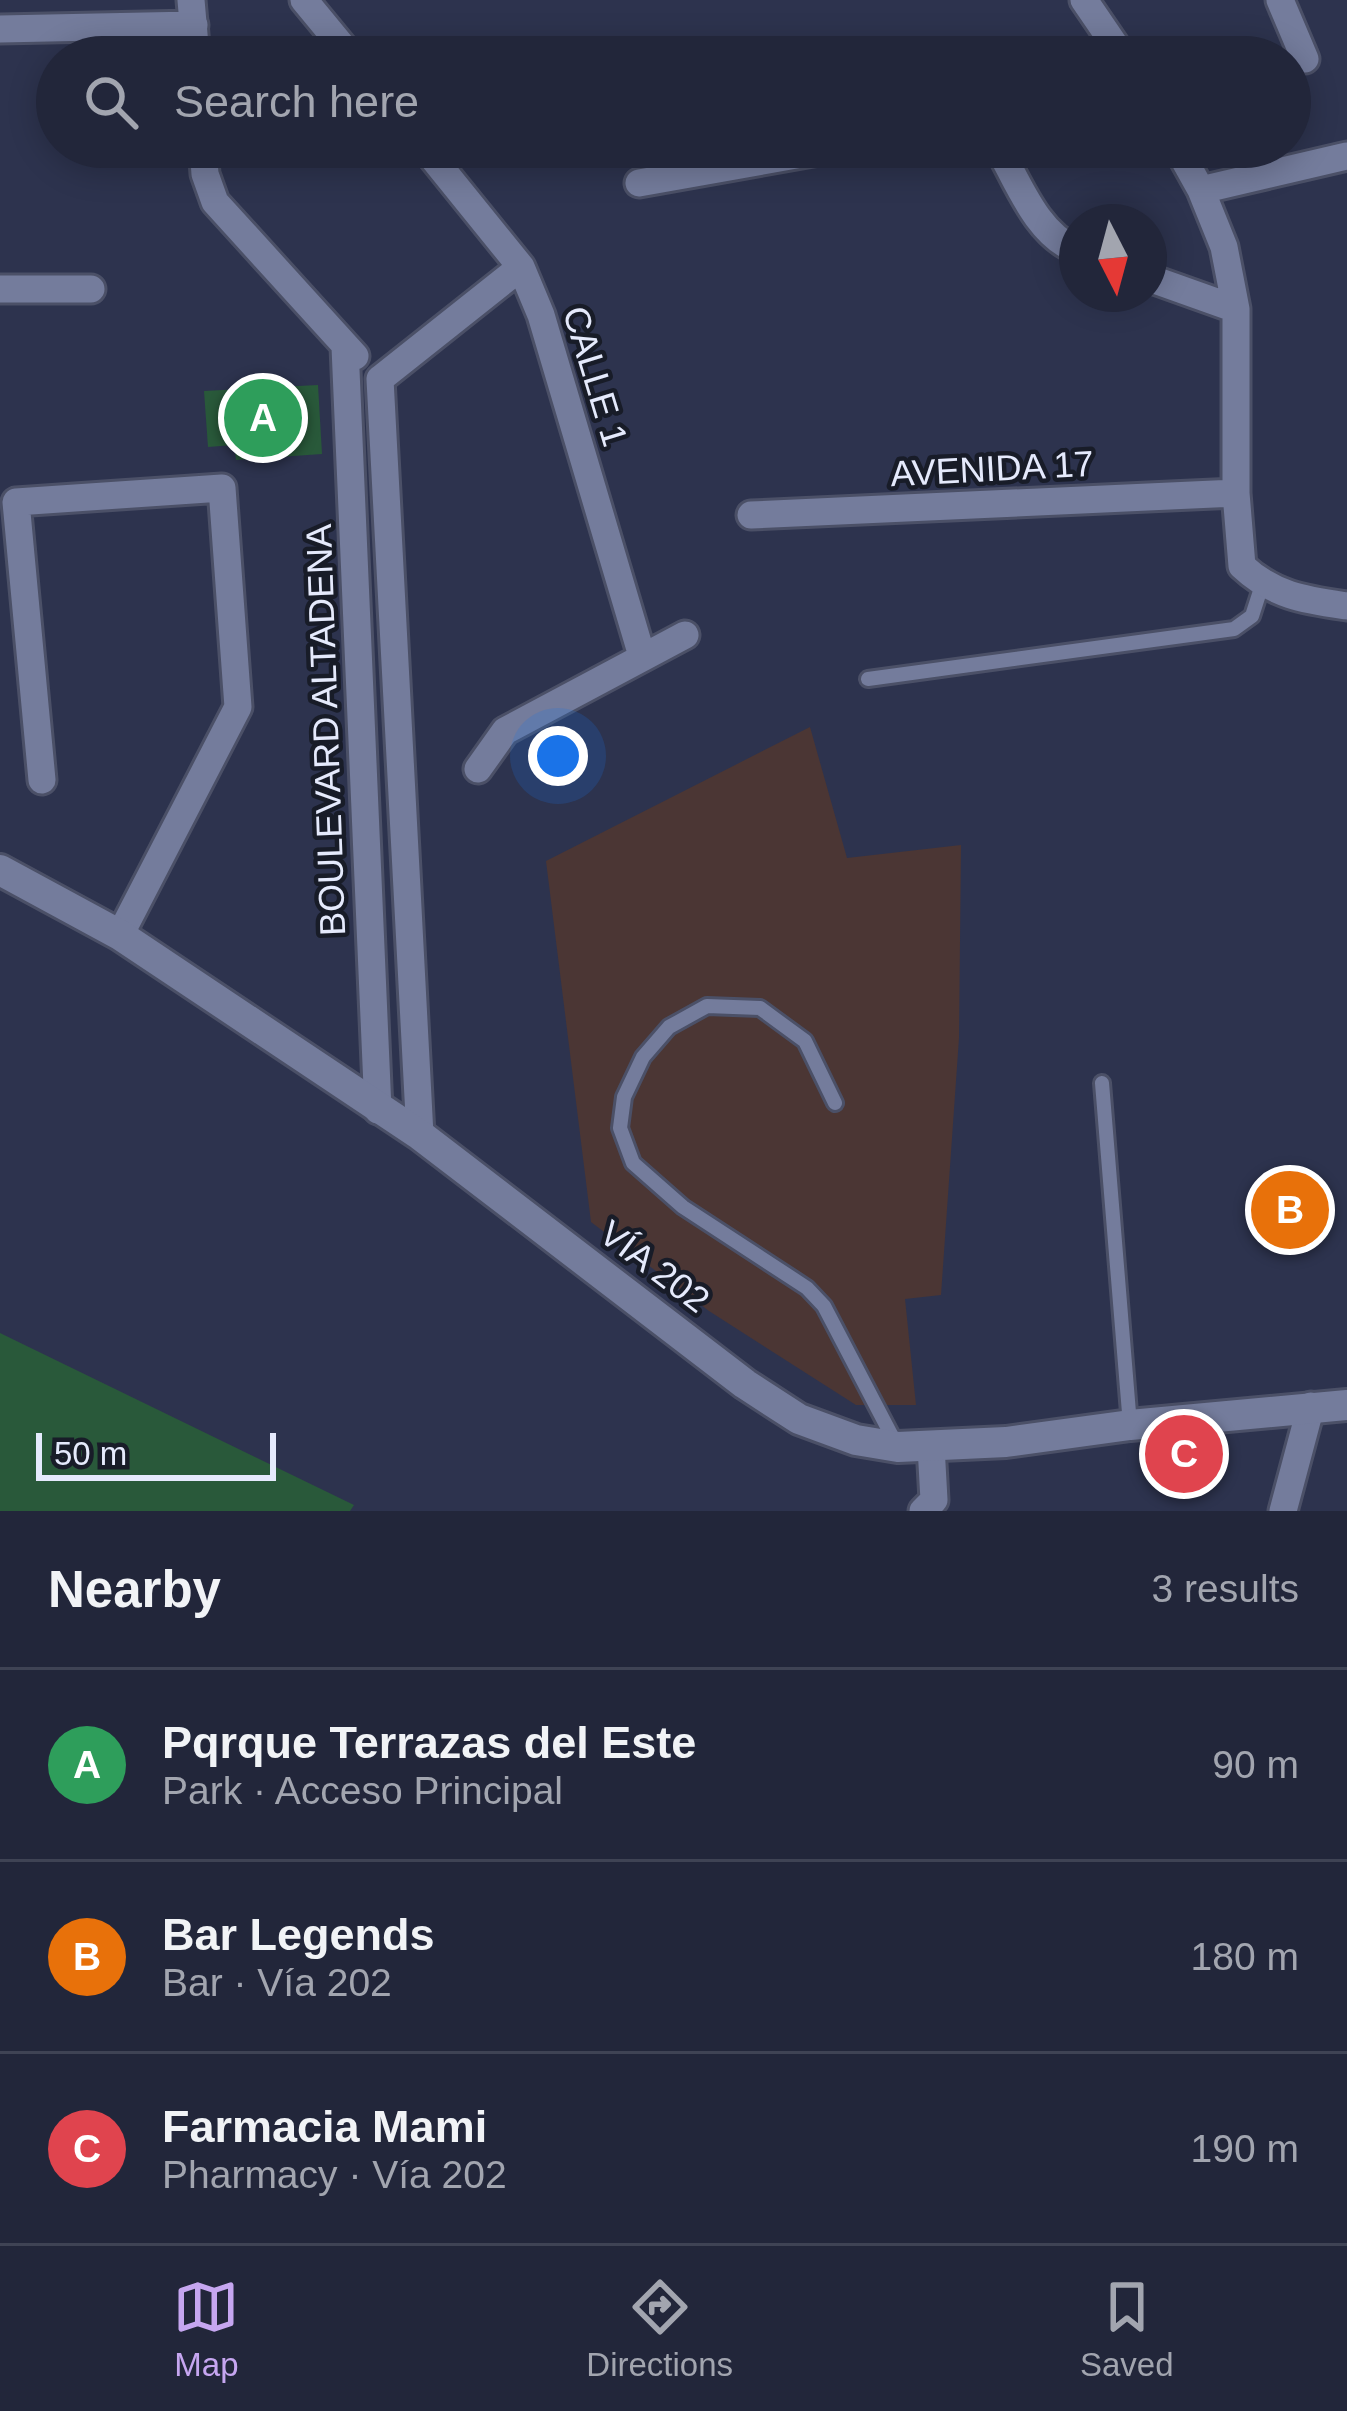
<!DOCTYPE html>
<html lang="en">
<head>
<meta charset="utf-8">
<style>
  :root { --surface:#22263a; --page:#2e3245; --text:#f1f3f6; --muted:#a2a5af; --line:#3f4354; --accent:#c6a6f0 }
  body { margin:0; font-family:Arial,sans-serif; background:var(--page); color:var(--text) }
  .compass { position:absolute; left:1059px; top:204px; width:108px; height:108px; border-radius:50%; background:var(--surface); box-shadow:0 6px 30px #0003; rotate:174deg }
  .scale { position:absolute; left:36px; bottom:30px; width:240px; box-sizing:border-box; padding-left:12px; border:6px solid #e5eafc; border-top:0; font-size:33px; line-height:42px; white-space:nowrap; color:#e5eafc; -webkit-text-stroke:9px #181c28; paint-order:stroke }
  .you { position:absolute; left:558px; top:756px; width:42px; height:42px; margin:-30px; border:9px solid #fff; border-radius:50%; background:#1a73e8; box-shadow:0 0 0 18px #1a73e833 }
  .badge { display:grid; place-items:center; width:78px; height:78px; border-radius:50%; background:var(--accent); color:#fff; font-size:39px; font-weight:700 }
  .pin { position:absolute; translate:-50% -50%; border:6px solid #fff; box-shadow:0 3px 12px #0006 }
  .list { margin:0; padding:0; list-style:none }
  h2 { display:flex; justify-content:space-between; align-items:center; height:156px; margin:0; padding:0 48px; font-size:51px }
  h2 small { font-size:39px; font-weight:400; color:var(--muted) }
  .list li { display:grid; grid-template-columns:78px 1fr auto; gap:36px; align-items:center; box-sizing:border-box; height:192px; padding:0 48px; border-top:3px solid var(--line) }
  .list b { display:block; font-size:45px; white-space:nowrap }
  .list p { margin:0; font-size:39px; white-space:nowrap; color:var(--muted) }
  .list em { font-size:39px; font-style:normal; color:var(--muted) }
  .icon { flex:none; width:66px; height:66px; fill:none; stroke:currentColor; stroke-width:2; stroke-linecap:round; stroke-linejoin:round }
  .map { position:relative; flex:none; width:1347px; height:1511px; overflow:hidden }
  .search { position:absolute; background:var(--surface); box-shadow:0 6px 30px #0003; left:36px; right:36px; top:36px; height:132px; display:flex; align-items:center; gap:30px; box-sizing:border-box; padding:0 42px; border-radius:66px; color:var(--muted); font-size:45px }
  .sheet { height:732px; background:var(--surface) }
  nav { display:flex; justify-content:space-around; align-items:center; box-sizing:border-box; height:168px; border-top:3px solid var(--line); background:var(--surface); font-size:33px; color:var(--muted) }
  nav a { display:grid; justify-items:center; gap:6px }
  nav .on { color:var(--accent) }
  .map>svg:first-child { display:block }
</style>
</head>
<body>
<div class="map">
<svg width="1347" height="1511" viewBox="0 0 1347 1511">
  <rect width="100%" height="100%" fill="#2d334e"/>
  <path fill="#4b3634" d="M810,727l37,131 114,-13 -2,193 -18,257 -36,4 11,106h-60l-147,-94 -118,-89 -45,-361z"/>
  <path fill="#29593a" d="M318,385l4,69 -86,6 -2,-15 -26,2 -4,-56z
    M0,1333l354,172 -4,6h-350z"/>
  <g fill="none" stroke-linecap="round" stroke-linejoin="round">
    <g stroke="#4b5067" stroke-width="20">
      <path id="service" d="M868,679l366,-50 18,-13 10,-31
        M1102,1083l28,342
        M835,1103l-30,-62 -45,-33 -53,-2 -38,21 -26,30 -19,40 -4,31 13,35 50,44 124,81 17,18 71,136"/>
    </g>
    <g stroke="#4b5067" stroke-width="33">
      <path id="minor" d="M191,0l5,57
        M304,0l47,57
        M1084,0l39,57
        M1280,0l25,59
        M0,29l194,-4
        M203,147l2,27 10,28 140,154
        M424,147l97,120 20,48 101,341
        M998,147c20,35 39,88 79,103
        M1177,147l24,43 23,57 12,62v184l6,73c32,30 64,34 105,40
        M639,183l202,-36
        M1201,190l146,-34
        M1149,278l87,31
        M0,289h91
        M345,347l33,763
        M380,379l40,756
        M380,379l141,-112
        M751,515l485,-22
        M478,769l27,-38 180,-96
        M42,780l-26,-278 206,-14 16,219 -118,228
        M923,1511l11,-11 -3,-54
        M1283,1511l28,-105"/>
    </g>
    <g stroke="#4b5067" stroke-width="36">
      <path id="secondary" d="M0,870l120,65 300,200 325,249 54,35 57,21 42,7 108,-5 124,-17 217,-20"/>
    </g>
    <use href="#service" stroke="#747c9c" stroke-width="14"/>
    <use href="#minor" stroke="#747c9c" stroke-width="27"/>
    <use href="#secondary" stroke="#747c9c" stroke-width="30"/>
  </g>
  <g text-anchor="middle" stroke-width="9" stroke-linejoin="round" paint-order="stroke">
    <g font-size="36" fill="#e5eafc" stroke="#181c28">
      <text transform="translate(596 376) rotate(73)" y="13">CALLE 1</text>
      <text transform="translate(992 468) rotate(-3)" y="13">AVENIDA 17</text>
      <text transform="translate(325 730) rotate(-92)" y="13">BOULEVARD ALTADENA</text>
      <text transform="translate(655 1266) rotate(37)" y="13">VÍA 202</text>
    </g>
  </g>
</svg>
<svg class="compass" viewBox="-18 -18 36 36"><path d="M0-13l5 13h-10z" fill="#e53935"/><path d="M0 13l5-13h-10z" fill="#a2a5af"/></svg>
<div class="scale">50 m</div>
<div class="you"></div>
<div class="pin badge" style="left:263px;top:418px;background:#2e9e5b">A</div>
<div class="pin badge" style="left:1290px;top:1210px;background:#e8710a">B</div>
<div class="pin badge" style="left:1184px;top:1454px;background:#e0444e">C</div>
<div class="search"><svg class="icon" aria-label="search" viewBox="0 0 24 24"><circle cx="10" cy="10" r="6"/><path d="M15 15l6 6"/></svg>Search here</div>
</div>
<section class="sheet">
<h2>Nearby<small>3 results</small></h2>
<ul class="list">
<li><span class="badge" style="background:#2e9e5b">A</span><div><b>Pqrque Terrazas del Este</b><p>Park · Acceso Principal</p></div><em>90 m</em></li>
<li><span class="badge" style="background:#e8710a">B</span><div><b>Bar Legends</b><p>Bar · Vía 202</p></div><em>180 m</em></li>
<li><span class="badge" style="background:#e0444e">C</span><div><b>Farmacia Mami</b><p>Pharmacy · Vía 202</p></div><em>190 m</em></li>
</ul>
</section>
<nav>
<a class="on"><svg class="icon" aria-label="map" viewBox="0 0 24 24"><path d="M3 6l6-2 6 2 6-2v14l-6 2-6-2-6 2zM9 4v14M15 6v14"/></svg>Map</a>
<a><svg class="icon" aria-label="directions" viewBox="0 0 24 24"><path d="M12 3l9 9-9 9-9-9zM9 14v-3h6M13 9l2 2-2 2"/></svg>Directions</a>
<a><svg class="icon" aria-label="saved" viewBox="0 0 24 24"><path d="M7 4h10v16l-5-4-5 4z"/></svg>Saved</a>
</nav>
</body>
</html>
